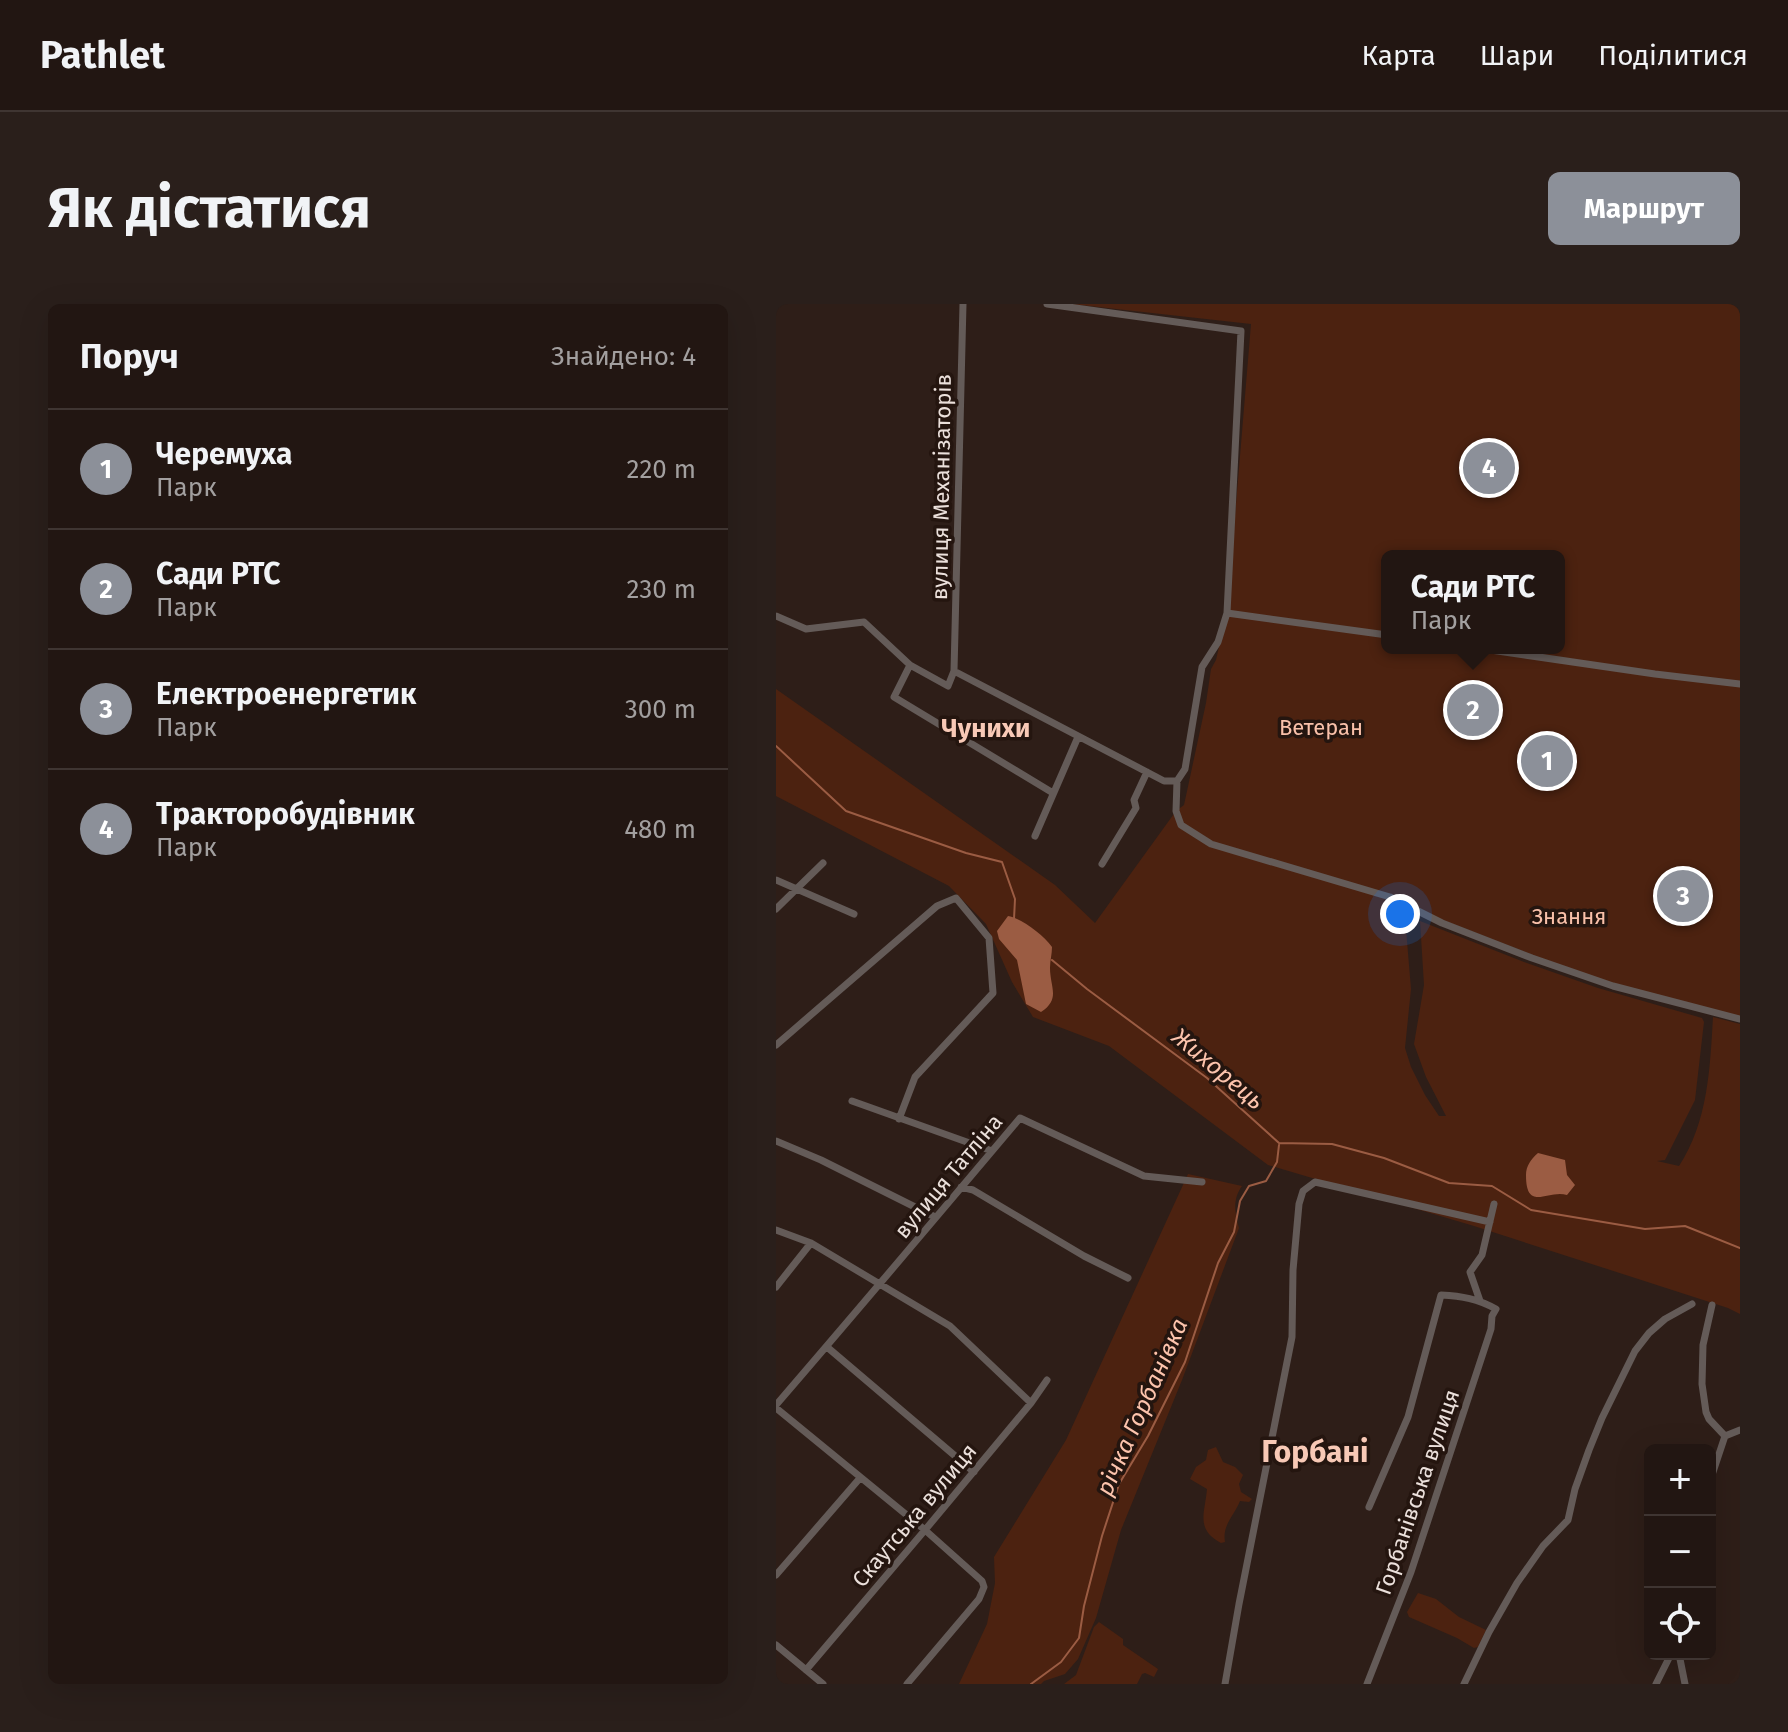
<!DOCTYPE html>
<html lang="uk">
<head>
<meta charset="utf-8">
<style>
  :root { --surface:#221612; --page:#2a1f1b; --text:#f1f3f6; --muted:#a29f9f; --line:#3f3532; --accent:#8c9099 }
  body { margin:0; font-family:"Fira Sans",sans-serif; background:var(--page); color:var(--text) }
  .controls { position:absolute; right:24px; bottom:24px; display:grid; overflow:hidden; border-radius:12px; box-shadow:0 8px 32px #0002 }
  .controls button { width:72px; height:72px; display:grid; place-items:center; padding:0; border:0; border-bottom:2px solid var(--line); background:var(--surface); color:var(--text); font:40px sans-serif }
  .you { position:absolute; left:624px; top:610px; width:28px; height:28px; margin:-20px; border:6px solid #fff; border-radius:50%; background:#1a73e8; box-shadow:0 0 0 12px #1a73e833 }
  .badge { display:grid; place-items:center; width:52px; height:52px; border-radius:50%; background:var(--accent); color:#fff; font-size:26px; font-weight:700 }
  .pin { position:absolute; translate:-50% -50%; border:4px solid #fff; box-shadow:0 2px 8px #0006 }
  .popup { position:absolute; left:605px; top:246px; width:184px; height:104px; box-sizing:border-box; display:grid; place-content:center; border-radius:12px; background:var(--surface); filter:drop-shadow(0 2px 6px #0005); font-size:26px; white-space:nowrap; color:var(--muted) }
  .popup b { font-size:30px; color:var(--text) }
  .popup::after { content:''; position:absolute; left:50%; top:100%; margin-left:-16px; border:16px solid transparent; border-top-color:var(--surface) }
  .list { margin:0; padding:0; list-style:none }
  h2 { display:flex; justify-content:space-between; align-items:center; height:104px; margin:0; padding:0 32px; font-size:34px }
  h2 small { font-size:26px; font-weight:400; color:var(--muted) }
  .list li { display:grid; grid-template-columns:52px 1fr auto; gap:24px; align-items:center; box-sizing:border-box; height:120px; padding:0 32px; border-top:2px solid var(--line) }
  .list b { display:block; font-size:30px; white-space:nowrap }
  .list p { margin:0; font-size:26px; white-space:nowrap; color:var(--muted) }
  .list em { font-size:26px; font-style:normal; color:var(--muted) }
  .icon { flex:none; width:44px; height:44px; fill:none; stroke:currentColor; stroke-width:2; stroke-linecap:round; stroke-linejoin:round }
  .map { position:relative; flex:none; width:964px; height:1380px; overflow:hidden; border-radius:12px }
  header { display:flex; align-items:center; gap:48px; box-sizing:border-box; height:112px; padding:0 40px; background:var(--surface); border-bottom:2px solid var(--line) }
  header strong { font-size:38px }
  nav { display:flex; gap:44px; margin-inline-start:auto; font-size:28px }
  .intro { display:flex; align-items:center; justify-content:space-between; box-sizing:border-box; height:192px; padding:0 48px }
  h1 { margin:0; font-size:56px }
  .button { padding:20px 36px; border-radius:12px; background:var(--accent); color:#fff; font-size:28px; font-weight:700 }
  main { display:flex; gap:48px; padding:0 48px }
  aside { flex:1; background:var(--surface); border-radius:12px; box-shadow:0 8px 32px #0002 }
  .map>svg:first-child { display:block }
</style>
</head>
<body>
<header>
<strong>Pathlet</strong>
<nav><a>Карта</a><a>Шари</a><a>Поділитися</a></nav>
</header>
<div class="intro"><h1>Як дістатися</h1><a class="button">Маршрут</a></div>
<main>
<aside>
<h2>Поруч<small>Знайдено: 4</small></h2>
<ul class="list">
<li><span class="badge">1</span><div><b>Черемуха</b><p>Парк</p></div><em>220 m</em></li>
<li><span class="badge">2</span><div><b>Сади РТС</b><p>Парк</p></div><em>230 m</em></li>
<li><span class="badge">3</span><div><b>Електроенергетик</b><p>Парк</p></div><em>300 m</em></li>
<li><span class="badge">4</span><div><b>Тракторобудівник</b><p>Парк</p></div><em>480 m</em></li>
</ul>
</aside>
<div class="map">
<svg width="964" height="1380" viewBox="0 0 964 1380">
  <rect width="100%" height="100%" fill="#2e1e18"/>
  <path fill="#4c2210" fill-rule="evenodd" d="M295,0h669v713l-127,-31 -209,-81 7,84 -6,59 6,19 14,28 14,21h7l-20,-39 -12,-33 10,-59 -4,-64 104,41 74,26 104,30 2,4 -9,78 -30,60 -8,1 22,5c29,-44 31,-98 34,-149l27,7v290l-12,-6 -254,-82 -206,-61 -159,-119 -76,-29 -21,-35 -26,-58 -37,-38 -173,-90v-107l279,196 40,38 81,-112 8,-6 22,-102 5,-34 5,-9 11,-48 24,-288zM611,252h172v92h-172z
    M412,870l54,12c-10,14 -7,27 -3,42l-57,152 -61,150 -25,88 -18,41 -13,15 -21,7 -3,3h-82l28,-60 8,-41 -1,-26 72,-117z
    M440,1143l7,15 12,5 8,8 -4,9 2,8 11,7 -3,3 -9,-1c-6,15 -18,24 -15,41l-4,1c-26,-14 -16,-30 -14,-54l-17,-10 6,-12 10,-7 2,-10z
    M642,1289l18,6 23,18 27,13 -8,17 -4,1 -17,-10 -48,-21 -2,-5z
    M323,1318l24,17v6l35,24 -4,8 -9,-4 -3,1 -5,10h-73l12,-9 18,-48z"/>
  <path fill="#9b5c43" d="M232,612c15,3 35,19 44,31 0,7 -2,14 -2,21 0,19 11,31 -9,44l-15,-8 -9,-44 -18,-21 -2,-8z
    M762,849l27,7 2,15 8,10 -8,10c-19,-6 -41,18 -41,-20 0,-9 5,-16 12,-22z"/>
  <g fill="none" stroke-linecap="round" stroke-linejoin="round">
    <path stroke="#9b5c43" stroke-width="2" d="M0,442l70,65 120,42 36,9 13,37 -1,20
      M276,656l35,29 120,89 72,65 53,1 52,14 65,25 43,3 39,24 114,19 40,-3 55,22
      M255,1380l30,-22 18,-24 5,-32 18,-70 17,-52 29,-48 37,-74 33,-99 16,-31 6,-31 9,-15 17,-5 11,-19 2,-17"/>
    <path stroke="#645b58" stroke-width="7" d="M451,309l160,22
      M0,312l30,13 58,-7 46,43 38,21 6,-15 9,-367
      M701,344l178,26 85,10
      M134,361l-16,32 159,96
      M178,367l210,110h13l8,-12 17,-102 16,-25 9,-29 14,-282 -194,-27
      M401,477l-1,30 5,14 30,19 179,53 52,26 90,35 81,28 127,33
      M259,532l43,-99
      M326,560l34,-56 -2,-8 13,-28
      M0,576l78,34
      M0,605l47,-46
      M0,741l161,-139 19,-8 33,40 4,55 -78,84 -16,42
      M76,797l140,50
      M0,837l45,19 114,57
      M185,883l12,3 111,66 44,22
      M0,926l35,13 139,83 81,77
      M0,983l35,-44
      M704,997l-10,-29 12,-17 12,-51
      M936,1001l-9,40 -1,39 4,28 3,7 16,17
      M51,1043l147,125
      M0,1101c82,-95 163,-191 244,-287l124,58 58,6
      M0,1104l149,122 57,51 2,6 -5,12 -72,85
      M934,1177l15,-45 15,-6
      M0,1271l84,-97
      M0,1341l47,39
      M903,1350l6,30
      M30,1366l119,-140 106,-127 16,-23
      M449,1380l14,-80 53,-267 1,-67 6,-66 4,-13 12,-9 175,40
      M591,1380l44,-112 80,-243 1,-13 4,-7c-18,-10 -34,-13 -55,-14l-33,122 -39,90
      M688,1380l25,-52 28,-49 26,-37 25,-26 7,-31 14,-39 13,-32 33,-67 14,-18 16,-14 27,-15
      M880,1380l15,-30"/>
  </g>
  <g text-anchor="middle" stroke-width="7" stroke-linejoin="round" paint-order="stroke">
    <g font-size="22" fill="#ebe0db" stroke="#24150f">
      <text transform="translate(165 183) rotate(-89)" y="8">вулиця Механізаторів</text>
      <text transform="translate(172 872) rotate(-50)" y="8">вулиця Татліна</text>
      <text transform="translate(641 1188) rotate(-71)" y="8">Горбанівська вулиця</text>
      <text transform="translate(138 1211) rotate(-50)" y="8">Скаутська вулиця</text>
    </g>
    <g font-size="22" fill="#f9c0a9" stroke="#24150f">
      <text x="545" y="431">Ветеран</text>
      <text x="793" y="620">Знання</text>
    </g>
    <g font-size="24" font-style="italic" fill="#fcc3ac" stroke="#24150f">
      <text transform="translate(442 765) rotate(40)" y="8">Жихорець</text>
      <text transform="translate(366 1103) rotate(-66)" y="8">річка Горбанівка</text>
    </g>
    <g font-size="26" font-weight="bold" fill="#f8c9b6" stroke="#24150f">
      <text x="210" y="433">Чунихи</text>
    </g>
    <g font-size="30" font-weight="bold" fill="#f8c9b6" stroke="#24150f">
      <text x="539" y="1158">Горбані</text>
    </g>
  </g>
</svg>
<div class="controls">
<button>+</button>
<button>−</button>
<button><svg class="icon" aria-label="locate" viewBox="0 0 24 24"><circle cx="12" cy="12" r="6"/><path d="M12 2v4M12 18v4M2 12h4M18 12h4"/></svg></button>
</div>
<div class="you"></div>
<div class="pin badge" style="left:771px;top:457px">1</div>
<div class="pin badge" style="left:697px;top:406px">2</div>
<div class="popup"><b>Сади РТС</b>Парк</div>
<div class="pin badge" style="left:907px;top:592px">3</div>
<div class="pin badge" style="left:713px;top:164px">4</div>
</div>
</main>
</body>
</html>
